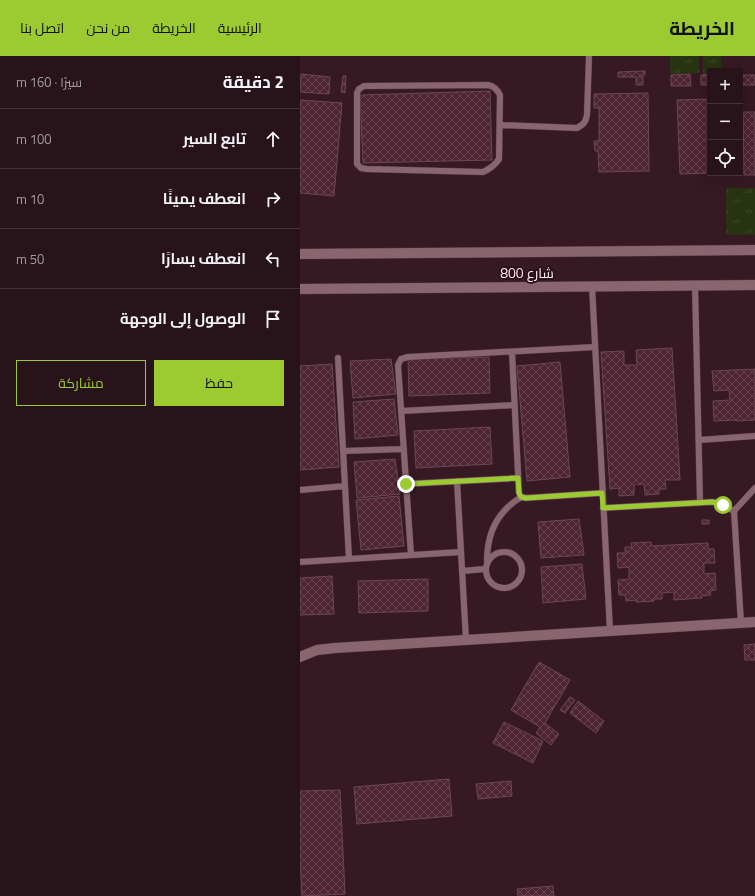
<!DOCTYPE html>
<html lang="ar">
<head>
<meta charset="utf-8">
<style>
  :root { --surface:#28131a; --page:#301c23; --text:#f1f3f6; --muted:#a59ea2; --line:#443239; --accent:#9cca31 }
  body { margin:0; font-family:"Titillium Web",Cairo,sans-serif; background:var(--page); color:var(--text); direction:rtl }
  .controls { position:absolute; right:12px; top:12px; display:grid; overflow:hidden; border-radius:0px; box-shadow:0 4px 16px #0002 }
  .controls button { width:36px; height:36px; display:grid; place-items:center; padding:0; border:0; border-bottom:1px solid var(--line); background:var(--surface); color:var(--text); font:20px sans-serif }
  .stop { position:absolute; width:12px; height:12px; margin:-9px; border:3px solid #9cca31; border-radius:50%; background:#fff }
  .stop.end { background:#9cca31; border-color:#fff; box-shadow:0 1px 4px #0008 }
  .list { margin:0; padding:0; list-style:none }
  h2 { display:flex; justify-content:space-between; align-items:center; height:52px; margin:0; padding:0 16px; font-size:17px }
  h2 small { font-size:13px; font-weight:400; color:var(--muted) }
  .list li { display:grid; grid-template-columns:26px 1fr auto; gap:12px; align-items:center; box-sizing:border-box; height:60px; padding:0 16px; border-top:1px solid var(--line) }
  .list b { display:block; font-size:15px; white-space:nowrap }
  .list em { font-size:13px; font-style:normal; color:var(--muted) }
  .actions { display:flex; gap:8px; padding:12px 16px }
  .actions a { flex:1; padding:9px 0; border:1px solid var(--accent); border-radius:0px; text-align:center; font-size:14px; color:var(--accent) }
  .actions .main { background:var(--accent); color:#111 }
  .icon { flex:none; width:22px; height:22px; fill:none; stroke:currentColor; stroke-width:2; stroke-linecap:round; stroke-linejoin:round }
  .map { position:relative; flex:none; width:455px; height:840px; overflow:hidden; direction:ltr }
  header { display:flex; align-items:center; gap:24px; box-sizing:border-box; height:56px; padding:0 20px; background:var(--accent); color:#111 }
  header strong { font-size:19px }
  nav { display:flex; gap:22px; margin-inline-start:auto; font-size:14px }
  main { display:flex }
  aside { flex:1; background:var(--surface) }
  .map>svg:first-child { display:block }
</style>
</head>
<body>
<header>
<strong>الخريطة</strong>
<nav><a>الرئيسية</a><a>الخريطة</a><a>من نحن</a><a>اتصل بنا</a></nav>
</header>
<main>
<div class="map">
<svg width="455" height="840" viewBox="0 0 455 840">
  <defs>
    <pattern id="grass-tufts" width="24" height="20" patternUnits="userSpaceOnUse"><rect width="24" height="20" fill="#283411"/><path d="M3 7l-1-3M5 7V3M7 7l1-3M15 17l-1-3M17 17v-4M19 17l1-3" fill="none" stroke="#3d4828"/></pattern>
    <pattern id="building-cross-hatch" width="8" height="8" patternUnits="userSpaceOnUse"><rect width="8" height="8" fill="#4e2432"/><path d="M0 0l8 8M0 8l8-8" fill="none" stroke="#684450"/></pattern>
  </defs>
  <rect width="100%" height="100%" fill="#361922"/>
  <path fill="url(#grass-tufts)" d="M370,0h29v17l-29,1z
    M403,0h18v15h-11v2h-7z
    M426,132h29v47h-29z"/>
  <path fill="url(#building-cross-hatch)" stroke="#6a4852" d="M345,15v4h-2v10h-7v-8h-18v-5z
    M1,18l29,3 -1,17 -29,-2z
    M390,18l1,12h-20v-11z
    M406,18v2h4v9h-9v-10z
    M440,19h15v10h-15z
    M43,20h3l-1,17 -4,-1z
    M190,35l2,69 -129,3 -3,-68z
    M348,37l1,78 -50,1 -1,-21h-3l-1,-10h5v-33h-5v-14z
    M410,43v74h1l-31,1 -3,-74z
    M0,44l42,3 -8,93 -34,-3z
    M443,56h12v63h-11z
    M372,292l8,132h-15l1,9h-7v5l-14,1 -1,-11 -10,1v10l-15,1v-8l-9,1 -9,-137 23,-1v14h13l-1,-15z
    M189,301l1,36 -81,3 -1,-37z
    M91,303l5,35 -43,4 -3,-37z
    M260,306l10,115 -43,4 -10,-115z
    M32,308l7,103 -39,3v-104z
    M455,313v51l-19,1v-1l-22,1 -1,-20 17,-1 -1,-10 -15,1 -2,-20z
    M94,343l4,36 -43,4 -2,-37z
    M190,371l2,37 -76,4 -2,-37z
    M95,403l5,35 -43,4 -3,-36z
    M99,440l5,50 -43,4 -5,-50z
    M279,463l5,36 -43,3 -3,-36z
    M402,464h7v4h-7z
    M351,486l1,4 56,-3v6h6l1,14h-11v11l11,-1 1,17 -6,1 1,4 -10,1 1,2 -28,2v-8l-12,1v6h-8v2l-18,1v-2l-10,1 -1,-6h-6l-1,-15 11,-1v-12l-11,1 -1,-15h8v-6h7l-1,-4z
    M282,508l4,35 -43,4 -2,-36z
    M32,520l2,38 -34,1v-37z
    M128,523v32l-69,2 -1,-32z
    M455,588v16h-10l-1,-15z
    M239,606l31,18 -25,43 14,11 -8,11 -15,-12 4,-6 -29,-17z
    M270,641l5,3 -10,13 -5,-3z
    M278,645l26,20 -8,12 -26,-20z
    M204,666l39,19 -10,22 -40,-20z
    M149,723l3,37 -95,8 -3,-37z
    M211,725l1,15 -34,3 -2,-15z
    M40,734l5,104 -43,2 -2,-37v-68z
    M253,830l1,10h-36l-1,-7z"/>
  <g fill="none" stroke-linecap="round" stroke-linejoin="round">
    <g stroke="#4e363e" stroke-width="7">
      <path id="lane" d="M188,29c6,1 9,4 12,10l-1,64c-4,6 -9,10 -16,13l-116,-3 -6,-1 -4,-4v-71l2,-4 5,-3z
        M200,69l77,3c6,-3 9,-6 10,-13l2,-59
        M395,229l5,218
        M292,230l18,345
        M212,296l7,141 2,4 5,1 76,-5
        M38,302l11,201
        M101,355l113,-6
        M399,384l56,-4
        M43,395l61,-2
        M157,425l9,159
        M106,428l112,-6
        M0,434l45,-4
        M303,452l109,-6 6,1 16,8
        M186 514a18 18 0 1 1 36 0a18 18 0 1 1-36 0Z
        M111,499l-13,-190 3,-6 7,-2 187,-10
        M187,505c0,-21 5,-39 21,-54 4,-4 9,-7 13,-10
        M0,506l161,-10
        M162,515l23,-2
        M441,567l-7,-112 21,-23"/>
    </g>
    <g stroke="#4e363e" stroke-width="11">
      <path id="street" d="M0,198l455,-4
        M0,233l455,-4
        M0,601l17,-7 18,-2 420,-26"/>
    </g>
    <use href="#lane" stroke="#89656f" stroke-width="6"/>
    <use href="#street" stroke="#89656f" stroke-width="10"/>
  </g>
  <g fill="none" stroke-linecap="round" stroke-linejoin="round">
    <path stroke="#9cca31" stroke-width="5" d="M106,428l112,-6 1,15 2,4 5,1 76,-5 1,15 109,-6 6,1 5,2"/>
  </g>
  <g text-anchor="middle" stroke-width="3.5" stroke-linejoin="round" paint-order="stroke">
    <g font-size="14" fill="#fdecf1" stroke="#2b0f19">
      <text x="227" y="222">شارع 800</text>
    </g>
  </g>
</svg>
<div class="controls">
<button>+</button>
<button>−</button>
<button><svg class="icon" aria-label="locate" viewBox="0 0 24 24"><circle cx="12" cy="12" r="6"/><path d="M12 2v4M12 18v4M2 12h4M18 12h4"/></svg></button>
</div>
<div class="stop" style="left:423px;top:449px"></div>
<div class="stop end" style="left:106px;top:428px"></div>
</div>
<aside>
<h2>2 دقيقة<small>سيرًا · 160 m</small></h2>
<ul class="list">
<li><svg class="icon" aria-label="ahead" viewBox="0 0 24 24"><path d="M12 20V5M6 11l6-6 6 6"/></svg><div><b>تابع السير</b></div><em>100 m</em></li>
<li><svg class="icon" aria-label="right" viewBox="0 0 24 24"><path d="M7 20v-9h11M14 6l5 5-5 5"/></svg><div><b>انعطف يمينًا</b></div><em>10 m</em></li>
<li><svg class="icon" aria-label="left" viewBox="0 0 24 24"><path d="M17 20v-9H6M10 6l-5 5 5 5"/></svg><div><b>انعطف يسارًا</b></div><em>50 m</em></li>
<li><svg class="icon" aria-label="arrive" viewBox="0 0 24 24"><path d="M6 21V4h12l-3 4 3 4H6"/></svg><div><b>الوصول إلى الوجهة</b></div></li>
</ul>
<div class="actions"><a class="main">حفظ</a><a>مشاركة</a></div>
</aside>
</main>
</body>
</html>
